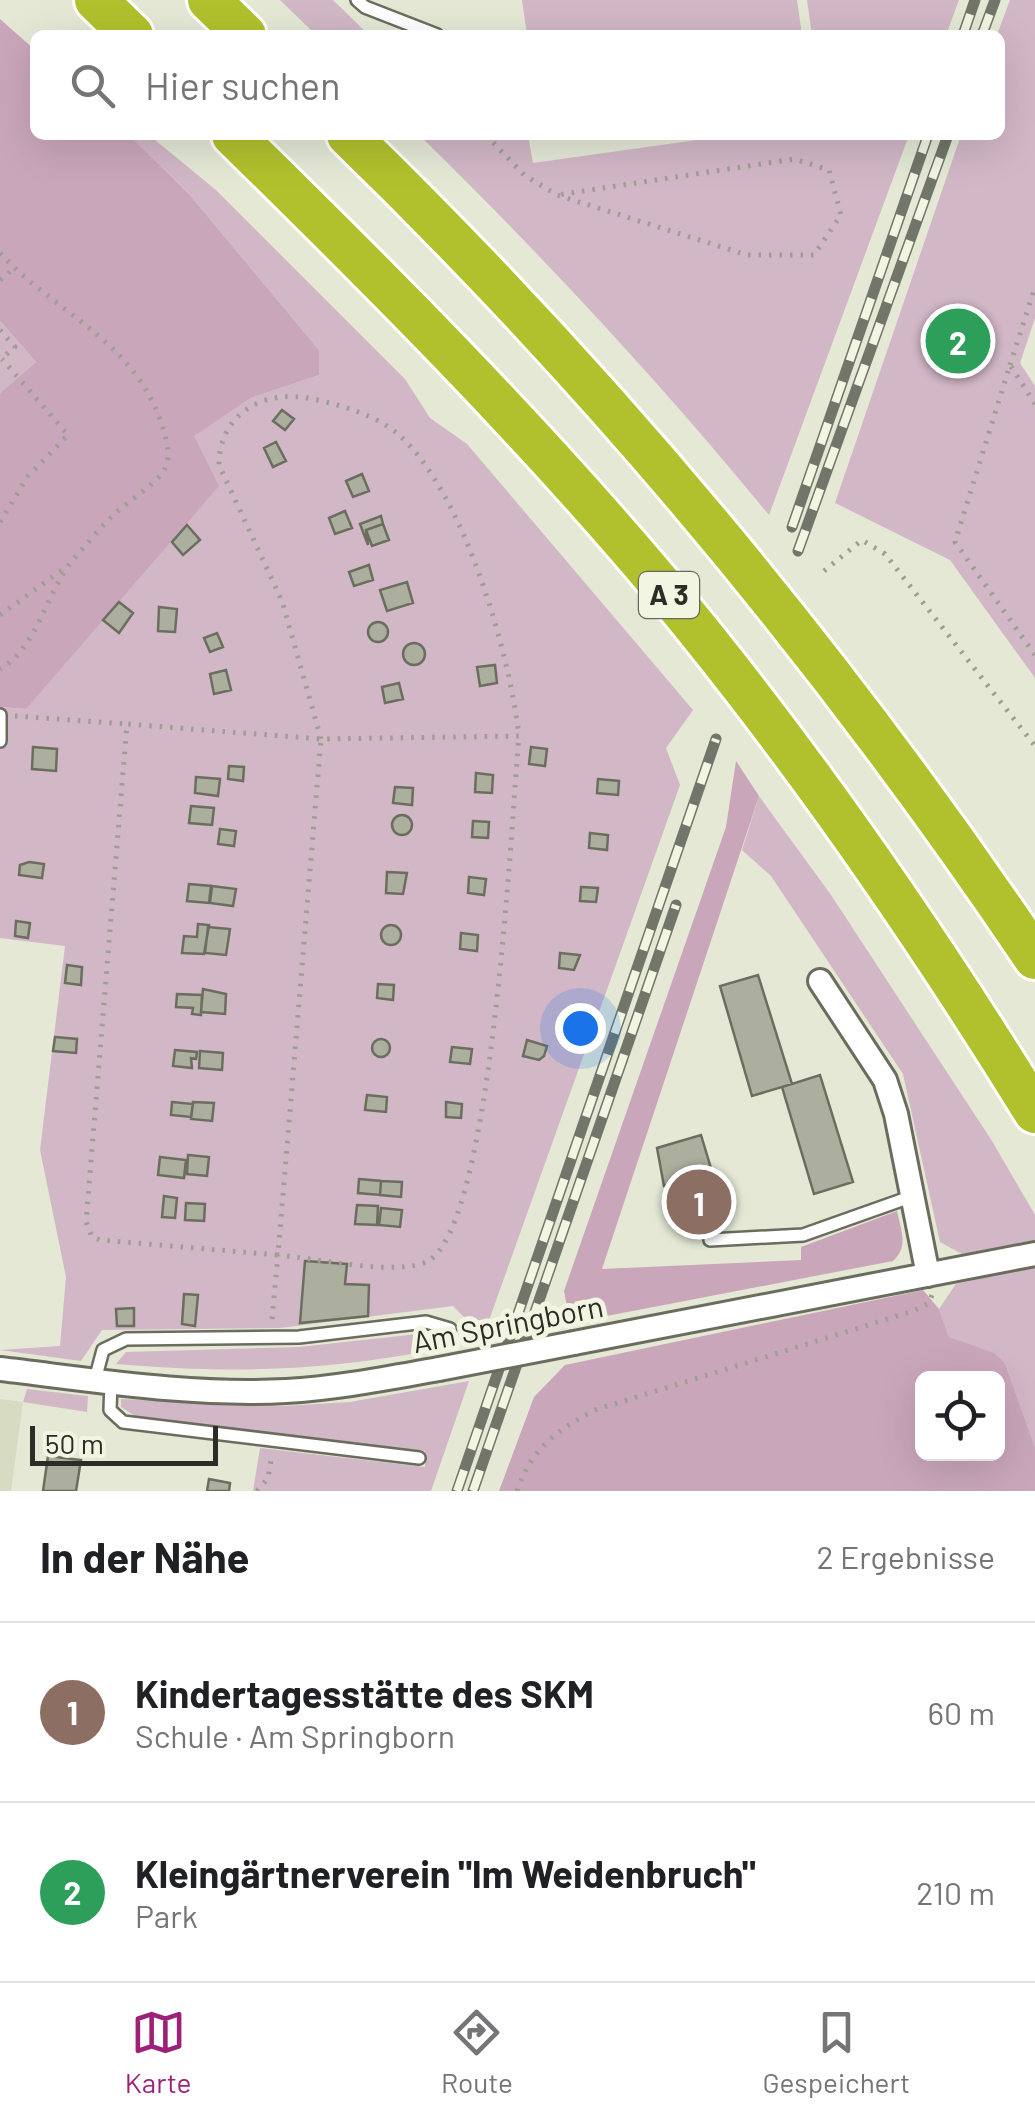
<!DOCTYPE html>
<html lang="de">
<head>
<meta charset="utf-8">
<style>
  :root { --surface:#fff; --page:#f2f2f2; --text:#202124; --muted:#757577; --line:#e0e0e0; --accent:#9d2177 }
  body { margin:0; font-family:Barlow,sans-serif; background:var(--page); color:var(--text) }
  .controls { position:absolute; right:30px; bottom:30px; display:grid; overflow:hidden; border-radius:15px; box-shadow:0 10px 40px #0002 }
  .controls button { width:90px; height:90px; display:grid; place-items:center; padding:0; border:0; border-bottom:2px solid var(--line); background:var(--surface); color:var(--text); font:50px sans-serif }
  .scale { position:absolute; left:30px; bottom:25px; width:188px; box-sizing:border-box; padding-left:10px; border:5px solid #2b2d26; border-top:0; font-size:28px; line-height:35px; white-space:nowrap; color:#2b2d26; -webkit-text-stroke:8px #f1f5e2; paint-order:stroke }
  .you { position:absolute; left:580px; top:1028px; width:35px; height:35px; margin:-25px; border:8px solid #fff; border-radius:50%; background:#1a73e8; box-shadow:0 0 0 15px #1a73e833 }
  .badge { display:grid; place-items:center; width:65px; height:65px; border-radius:50%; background:var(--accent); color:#fff; font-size:32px; font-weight:700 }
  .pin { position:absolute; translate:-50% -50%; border:5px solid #fff; box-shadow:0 2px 10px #0006 }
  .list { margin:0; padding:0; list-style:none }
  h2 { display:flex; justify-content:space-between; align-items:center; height:130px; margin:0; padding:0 40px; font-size:42px }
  h2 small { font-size:32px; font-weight:400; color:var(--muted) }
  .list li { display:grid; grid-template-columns:65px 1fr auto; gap:30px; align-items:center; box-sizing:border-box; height:180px; padding:0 40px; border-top:2px solid var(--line) }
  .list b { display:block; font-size:38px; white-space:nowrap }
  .list p { margin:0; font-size:32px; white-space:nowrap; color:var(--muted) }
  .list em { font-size:32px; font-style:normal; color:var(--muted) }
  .icon { flex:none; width:55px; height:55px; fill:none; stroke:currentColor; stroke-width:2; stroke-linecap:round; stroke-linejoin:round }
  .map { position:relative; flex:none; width:1035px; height:1491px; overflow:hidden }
  .search { position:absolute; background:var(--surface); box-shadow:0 10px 40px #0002; left:30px; right:30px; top:30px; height:110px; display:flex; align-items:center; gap:25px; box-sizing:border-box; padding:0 35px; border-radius:15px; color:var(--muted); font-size:38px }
  .sheet { height:490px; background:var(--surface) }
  nav { display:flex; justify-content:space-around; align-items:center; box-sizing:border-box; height:140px; border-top:2px solid var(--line); background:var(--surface); font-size:28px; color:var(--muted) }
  nav a { display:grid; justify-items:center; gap:5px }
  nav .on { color:var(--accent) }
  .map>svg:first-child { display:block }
</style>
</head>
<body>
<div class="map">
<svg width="1035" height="1491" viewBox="0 0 1035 1491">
  <rect width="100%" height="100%" fill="#e4e8d5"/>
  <path fill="#d6dbc2" d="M0,1399l23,3 -12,89h-11z"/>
  <path fill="#d2b7c6" d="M280,0h53l36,35h-53z
    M522,0h275l5,35h-275z
    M807,0h152l-13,35h-134z
    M1010,0h25v318l-15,45 15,23v292l-85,-118 -115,-57 126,-368h39l-3,-100z
    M129,135h20l67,55 189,189 25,39 37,26 226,266 -27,38 14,37 -198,555 -20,4 6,-9 -2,-16 -13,-13 -173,22 -178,2 -21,31 -81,-11 60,-4 6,-69 -26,-127 25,-204 -65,-8v-231l26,2 167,-273 58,-38 68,-23v-25l-130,-156z
    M419,135h109l5,28 199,-28h177l-140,380c-110,-134 -226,-259 -350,-380z
    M0,321l36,41 -36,31z
    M759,796l72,99 161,246 43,74v25l-73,14 -22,-12 -37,-168 -132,-198 -29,-26z
    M1035,1266v181l-30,-84 -56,-26 -10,-28 17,-25z
    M427,1333l10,5 3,11c-117,22 -206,25 -324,15l10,-12 173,-5z
    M469,1381l-38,110h-178l7,-43 165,19v-16l-285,-32 -19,-12v-8l162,7 67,-4z
    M27,1389l61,7 -1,16 -64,-10z"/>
  <path fill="#caa6ba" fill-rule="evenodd" d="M0,19l35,31v85h94l60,59 130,156v25l-68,23 -57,38 25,50 -193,223 -26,-2v-314l36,-31 -36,-41z
    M736,761l23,35 -157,473 199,-9v-13l96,-36c4,20 12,35 -4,50l-323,62 -6,-32 162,-464z
    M923,1290l16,19 10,28 45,16 11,10 30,84v44h-536l35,-94 31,-32zM998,1378v76h-76v-76z"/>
  <path fill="#acaf9e" stroke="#6b6e5e" stroke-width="2.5" d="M282,410l12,9 -9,11 -12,-9z
    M276,442l10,19 -13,6 -9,-19z
    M362,474l7,17 -16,6 -7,-16z
    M345,511l7,17 -17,6 -6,-16z
    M381,516l2,8 -17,6 2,15 -8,-21z
    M383,524l6,16 -17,6 -6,-16z
    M187,525l13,15 -17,15 -11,-13z
    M369,565l4,15 -19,6 -5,-14z
    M407,582l6,21 -26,8 -7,-21z
    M119,602l14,11 -14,20 -16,-13z
    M159,607l18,2 -2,23 -17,-1z
    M368 632a10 10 0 1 1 20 0a10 10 0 1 1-20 0Z
    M217,633l6,14 -13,5 -6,-14z
    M403 654a11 11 0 1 1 22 0a11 11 0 1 1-22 0Z
    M495,665l2,18 -17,3 -3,-19z
    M226,670l5,20 -17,4 -4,-20z
    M399,683l4,16 -18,4 -3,-16z
    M33,747l24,2 -1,22 -24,-2z
    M531,747l16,2 -2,17 -16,-2z
    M229,766l15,1 -1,14 -15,-2z
    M476,773l17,2 -1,18 -17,-1z
    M196,777l24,2 -2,17 -23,-3z
    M598,779l21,2 -1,14 -21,-2z
    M395,787l18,1 -1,17 -19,-2z
    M191,806l23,2 -2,17 -23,-2z
    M392 825a10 10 0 1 1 20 0a10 10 0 1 1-20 0Z
    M473,821l16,1 -1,16 -16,-1z
    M220,829l16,2 -2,15 -16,-2z
    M590,833l18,2 -1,15 -18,-2z
    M29,862l15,2 -2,14 -23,-3 1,-10z
    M387,872l20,1 -4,21 -17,-1z
    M469,877l17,2 -2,16 -16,-2z
    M189,884l22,2 -2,17 -22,-2z
    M212,886l24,3 -3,17 -23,-3z
    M581,887l17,1 -2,14 -16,-1z
    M16,921l14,2 -2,15 -13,-2z
    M198,924l11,1 -5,29 -22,-1 2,-17 13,1z
    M381 935a10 10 0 1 1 20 0a10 10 0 1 1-20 0Z
    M208,927l22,2 -4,26 -21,-2z
    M461,933l17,2 -1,16 -17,-2z
    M560,953l20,2 -6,15 -15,-2z
    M67,965l15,2 -1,18 -16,-2z
    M758,975l34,109 -40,12 -32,-110z
    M378,984l16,1 -1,15 -16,-2z
    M203,989l23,5 -1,20 -24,-2z
    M177,994l25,1 -1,20 -9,-1 1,-6 -17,-1z
    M55,1037l22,2 -1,14 -23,-2z
    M372 1048a9 9 0 1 1 18 0a9 9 0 1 1-18 0Z
    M527,1040l20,6 -3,10 -5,4 -16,-4z
    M452,1047l20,2 -2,15 -20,-2z
    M175,1050l22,2 -1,7 -5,-1 1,10 -19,-2z
    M200,1051l23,2 -1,17 -23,-2z
    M820,1075l33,107 -39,12 -32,-107z
    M367,1095l20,2 -1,15 -21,-2z
    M172,1102l21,2 -2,13 -20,-2z
    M193,1102l21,1 -2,18 -21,-2z
    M446,1102l16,2 -1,14 -15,-1z
    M701,1135l21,70 -44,13 -9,-33 -5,1 -7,-38z
    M188,1155l21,2 -2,19 -20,-2z
    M160,1157l26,3 -2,18 -26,-3z
    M359,1179l22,2 -1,14 -22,-2z
    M381,1181l21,1 -1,15 -21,-2z
    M164,1196l13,2 -2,20 -13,-1z
    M186,1203l19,1 -1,17 -19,-1z
    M357,1205l21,1 -1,19 -22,-1z
    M381,1208l21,2 -2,17 -21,-2z
    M305,1261l42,3 -2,20 24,1 -1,31 -68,7z
    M184,1294l14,1 -3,31 -13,-2z
    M134,1308v18h-17l-1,-17z
    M48,1456l33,4 -5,31h-33z
    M209,1479l21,4 -1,8h-22z"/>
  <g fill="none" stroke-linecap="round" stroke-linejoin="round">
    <g stroke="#6a6d5d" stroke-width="16">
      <path id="service" d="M357,0l8,7 72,28
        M0,715v26
        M710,1240l93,-5 110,-39
        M95,1380l8,-30 23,-11 173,-2 127,-15 24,7
        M111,1382l-1,28 13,12 296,36"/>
    </g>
    <g stroke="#6a6d5d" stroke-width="28">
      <path id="minor" d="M820,981l65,99 11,34 32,161
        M574,1343l461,-89
        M0,1369c94,11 191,27 286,22 52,-3 102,-13 153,-22"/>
    </g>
    <g stroke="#fff" stroke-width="48">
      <path id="motorway" d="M96,0l36,35
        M209,0l36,35
        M233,135c147,144 294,291 427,449 138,165 262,345 375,528
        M348,135c260,252 485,523 687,823"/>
    </g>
    <path stroke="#9c9f91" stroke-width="5" stroke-dasharray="2.5 8" stroke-linecap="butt" d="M486,135l38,40 33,20 190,60h67l27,-40 -12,-45 -35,-11 -237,36
      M0,253c55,60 137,89 163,175 4,15 9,30 0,44 -11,15 -32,27 -46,40 -15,13 -28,30 -41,44 -30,33 -36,90 -76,113
      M0,280l14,-12
      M0,330l15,17 -13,11
      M1010,365l25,-78
      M1035,404l-25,-39 -55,177 80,113
      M0,522l28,-46 40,-41 -66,-76
      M824,571l38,-31 23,14 150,192
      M0,615l62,-45
      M15,716l112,8
      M321,739l-39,-138 -63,-136c0,-30 15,-53 44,-64 24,-8 43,-4 67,2 23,6 51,16 69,32 65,58 110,216 120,301l-198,3 -194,-15 -41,498 6,15 8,3 178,15 43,-516
      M272,1319l6,-64c36,3 120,22 150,6 65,-35 83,-441 91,-525
      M257,1491l11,-13 4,-24
      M517,1491c15,-43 39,-60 78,-81l318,-99 16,-8 3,-8"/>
    <use href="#service" stroke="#fff" stroke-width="11"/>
    <use href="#minor" stroke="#fff" stroke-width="22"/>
    <use href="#motorway" stroke="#b1c12d" stroke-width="42"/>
    <g stroke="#727569" stroke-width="11">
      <path id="rail" d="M963,35l12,-35
        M982,35l13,-35
        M792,527l136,-392
        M798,551l150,-416
        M457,1491l259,-752
        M473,1491l203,-586"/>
    </g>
    <use href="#rail" stroke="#f1f5e2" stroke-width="8" stroke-dasharray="22" stroke-linecap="butt"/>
    <g stroke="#6a6d5d" stroke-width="28" stroke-linecap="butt">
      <path id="minor-bridge" d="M439,1369l135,-26"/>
    </g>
    <use href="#minor-bridge" stroke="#fff" stroke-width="22"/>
  </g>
  <g text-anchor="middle" stroke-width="10" stroke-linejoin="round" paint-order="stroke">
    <rect fill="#f1f5e2" stroke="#66695e" stroke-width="2.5" x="639" y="572" width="60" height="46" rx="8"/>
    <g font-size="28" font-weight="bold" fill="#2b2d26">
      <text x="669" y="605">A 3</text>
    </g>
    <g font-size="30" fill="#2b2d26" stroke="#f1f5e2">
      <text transform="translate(508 1325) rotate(-11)" y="10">Am Springborn</text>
    </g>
  </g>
</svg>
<div class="controls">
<button><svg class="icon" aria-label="locate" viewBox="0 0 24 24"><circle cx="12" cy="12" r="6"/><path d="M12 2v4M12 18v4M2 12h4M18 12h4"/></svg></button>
</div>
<div class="scale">50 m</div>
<div class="you"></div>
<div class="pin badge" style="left:699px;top:1202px;background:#8d6e63">1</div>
<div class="pin badge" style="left:958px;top:341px;background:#2e9e5b">2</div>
<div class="search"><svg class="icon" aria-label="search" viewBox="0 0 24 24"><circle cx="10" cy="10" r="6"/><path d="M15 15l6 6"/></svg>Hier suchen</div>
</div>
<section class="sheet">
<h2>In der Nähe<small>2 Ergebnisse</small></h2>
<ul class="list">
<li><span class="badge" style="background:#8d6e63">1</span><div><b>Kindertagesstätte des SKM</b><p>Schule · Am Springborn</p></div><em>60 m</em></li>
<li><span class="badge" style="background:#2e9e5b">2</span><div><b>Kleingärtnerverein &quot;Im Weidenbruch&quot;</b><p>Park</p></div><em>210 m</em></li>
</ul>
</section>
<nav>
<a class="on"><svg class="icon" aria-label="map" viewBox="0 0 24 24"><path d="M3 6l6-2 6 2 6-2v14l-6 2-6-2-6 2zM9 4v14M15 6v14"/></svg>Karte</a>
<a><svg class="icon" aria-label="directions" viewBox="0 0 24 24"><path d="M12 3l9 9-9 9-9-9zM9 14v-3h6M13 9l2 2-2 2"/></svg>Route</a>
<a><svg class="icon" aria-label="saved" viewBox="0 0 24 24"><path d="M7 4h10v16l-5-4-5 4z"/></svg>Gespeichert</a>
</nav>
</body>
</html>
